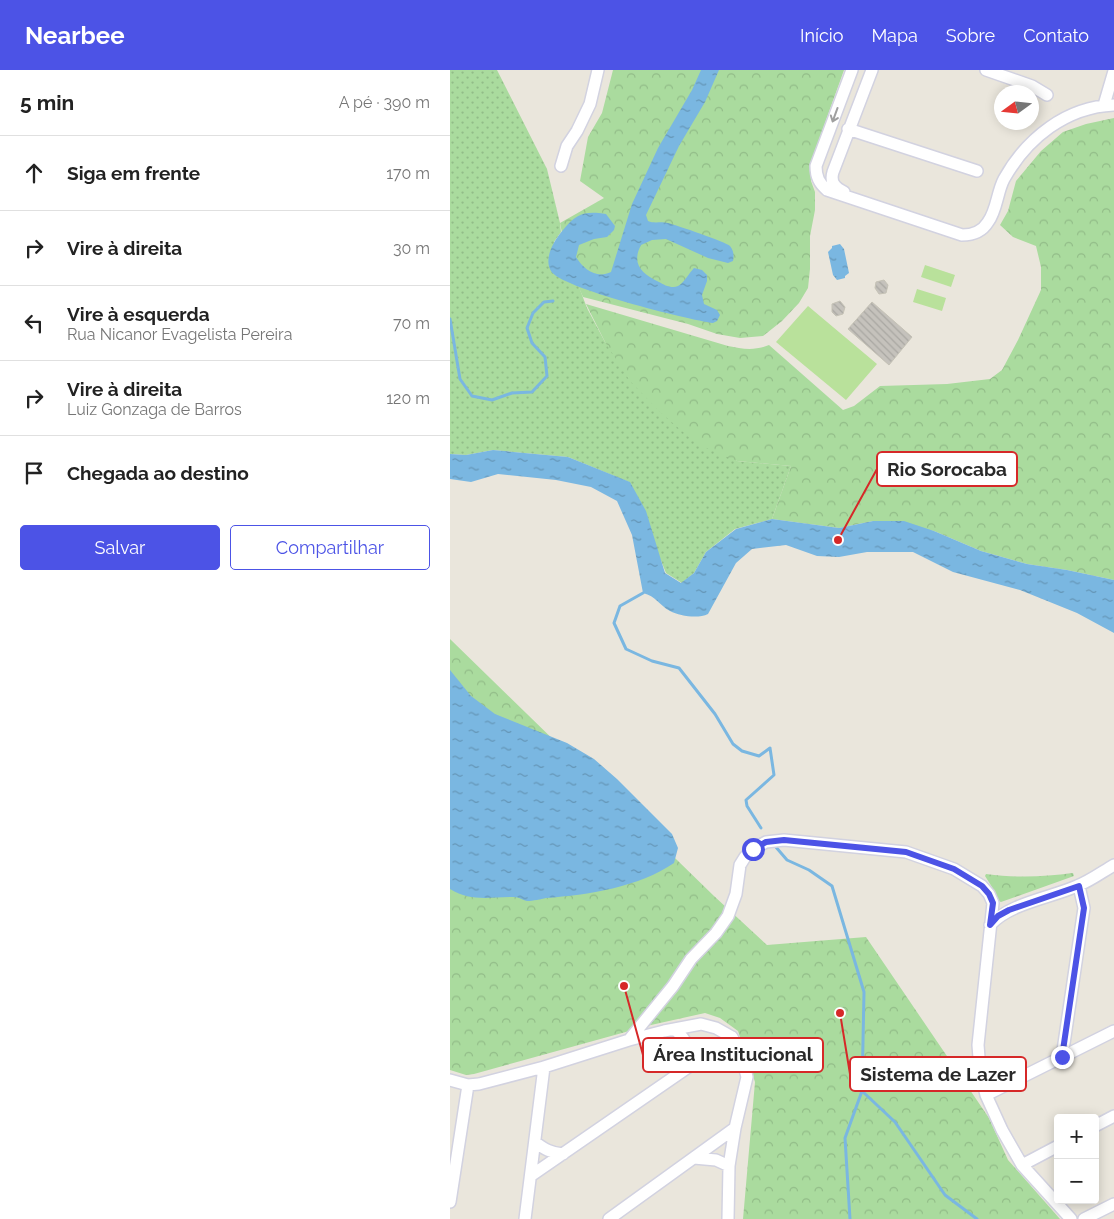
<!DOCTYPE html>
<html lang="pt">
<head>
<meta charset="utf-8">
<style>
  :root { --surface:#fff; --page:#f6f6f6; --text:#222; --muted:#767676; --line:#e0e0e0; --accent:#4c53e6 }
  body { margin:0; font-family:Raleway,sans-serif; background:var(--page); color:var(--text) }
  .controls { position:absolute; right:15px; bottom:15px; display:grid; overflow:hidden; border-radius:5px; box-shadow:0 2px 12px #0003 }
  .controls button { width:45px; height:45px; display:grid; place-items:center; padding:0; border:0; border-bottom:1px solid var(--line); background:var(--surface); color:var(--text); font:25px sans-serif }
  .compass { position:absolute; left:544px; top:15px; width:45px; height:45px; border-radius:50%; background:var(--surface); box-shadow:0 2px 12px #0003; rotate:255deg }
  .stop { position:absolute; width:15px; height:15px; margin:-11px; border:4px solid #4c53e6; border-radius:50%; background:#fff }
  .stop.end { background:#4c53e6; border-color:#fff; box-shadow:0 1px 5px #0008 }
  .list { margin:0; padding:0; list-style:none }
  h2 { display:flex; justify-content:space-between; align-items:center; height:65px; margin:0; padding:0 20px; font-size:21px }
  h2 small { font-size:16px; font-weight:400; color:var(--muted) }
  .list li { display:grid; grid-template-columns:32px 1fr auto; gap:15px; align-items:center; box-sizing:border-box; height:75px; padding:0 20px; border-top:1px solid var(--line) }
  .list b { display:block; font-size:19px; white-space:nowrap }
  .list p { margin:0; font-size:16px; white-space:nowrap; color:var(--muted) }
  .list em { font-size:16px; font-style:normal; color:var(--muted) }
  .actions { display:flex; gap:10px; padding:15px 20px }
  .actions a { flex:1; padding:11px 0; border:1px solid var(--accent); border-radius:5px; text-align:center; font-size:18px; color:var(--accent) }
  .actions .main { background:var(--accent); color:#fff }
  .icon { flex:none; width:28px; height:28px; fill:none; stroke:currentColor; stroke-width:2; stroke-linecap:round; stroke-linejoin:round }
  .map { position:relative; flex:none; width:664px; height:1149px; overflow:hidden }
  header { display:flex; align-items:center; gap:30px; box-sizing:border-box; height:70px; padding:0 25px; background:var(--accent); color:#fff }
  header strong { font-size:24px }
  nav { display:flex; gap:28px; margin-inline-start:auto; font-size:18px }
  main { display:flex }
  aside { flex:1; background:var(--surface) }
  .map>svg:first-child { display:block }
</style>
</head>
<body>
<header>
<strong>Nearbee</strong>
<nav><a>Início</a><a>Mapa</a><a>Sobre</a><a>Contato</a></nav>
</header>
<main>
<aside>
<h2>5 min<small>A pé · 390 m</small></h2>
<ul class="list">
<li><svg class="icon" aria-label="ahead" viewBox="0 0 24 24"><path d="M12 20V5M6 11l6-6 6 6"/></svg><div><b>Siga em frente</b></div><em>170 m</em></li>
<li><svg class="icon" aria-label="right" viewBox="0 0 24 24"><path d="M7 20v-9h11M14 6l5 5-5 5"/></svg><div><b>Vire à direita</b></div><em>30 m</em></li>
<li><svg class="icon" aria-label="left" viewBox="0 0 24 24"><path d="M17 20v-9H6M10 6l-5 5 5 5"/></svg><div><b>Vire à esquerda</b><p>Rua Nicanor Evagelista Pereira</p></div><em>70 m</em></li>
<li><svg class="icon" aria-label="right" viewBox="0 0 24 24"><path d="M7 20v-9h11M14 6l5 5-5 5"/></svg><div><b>Vire à direita</b><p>Luiz Gonzaga de Barros</p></div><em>120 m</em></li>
<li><svg class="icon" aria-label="arrive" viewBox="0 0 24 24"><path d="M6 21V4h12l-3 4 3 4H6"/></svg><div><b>Chegada ao destino</b></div></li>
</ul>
<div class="actions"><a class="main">Salvar</a><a>Compartilhar</a></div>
</aside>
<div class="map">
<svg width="664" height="1149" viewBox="0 0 664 1149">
  <defs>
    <pattern id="grass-dots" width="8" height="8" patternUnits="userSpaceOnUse" patternTransform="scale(1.25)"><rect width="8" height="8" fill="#aadb9e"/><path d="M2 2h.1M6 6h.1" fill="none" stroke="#92bc88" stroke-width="1.8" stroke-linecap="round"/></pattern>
    <pattern id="forest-crowns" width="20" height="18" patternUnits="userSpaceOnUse" patternTransform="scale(1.25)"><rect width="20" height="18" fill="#aadb9e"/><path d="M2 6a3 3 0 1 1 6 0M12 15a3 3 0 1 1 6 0" fill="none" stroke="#92bc88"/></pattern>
    <pattern id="water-ripples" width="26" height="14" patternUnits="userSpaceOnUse" patternTransform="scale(1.25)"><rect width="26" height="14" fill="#7ab7e1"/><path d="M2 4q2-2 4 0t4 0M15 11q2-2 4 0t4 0" fill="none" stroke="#6495b6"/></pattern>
    <pattern id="building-back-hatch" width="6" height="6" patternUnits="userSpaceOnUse" patternTransform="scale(1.25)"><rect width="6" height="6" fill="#c5c2bc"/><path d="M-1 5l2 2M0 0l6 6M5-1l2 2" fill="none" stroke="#a9a7a2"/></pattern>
  </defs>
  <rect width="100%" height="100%" fill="#eae6dc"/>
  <path fill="url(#grass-dots)" d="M0,0h47l50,99 13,54 1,9 -7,10 25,45 8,21 18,34 132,119 54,5 -19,53 -37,10 -29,23 -12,21 -12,10 -16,-10 -37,-91 -61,-25 -75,-7 -27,5 -16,-1z"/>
  <path fill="url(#forest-crowns)" d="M163,0h231l-34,95 1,16 4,11v18l-5,26v33l-2,19 -9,15 -17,18 -19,15 -23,2 -23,-4 -29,-10 -105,-27 -15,-34 -8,-40 44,-25 -24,-17 8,-44 14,-24z
    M664,48v462l-47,-10 -40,-6 -46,-13 -47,-20 -61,-10 -34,7 -67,-9 19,-53 -54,-5 -40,-17 -37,-32 -30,-31 -25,-39 -19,-38 142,42c14,3 27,5 41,-1l74,65 11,-4 26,-20 67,-2 43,-5 12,-9 16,-30 23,-50v-23l-5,-21 -23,-9 -13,-12 8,-14 8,-30 25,-30 22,-19 23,-8z
    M0,569l264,257 53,49 99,-8 123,181 19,42 52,59h-317l12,-137 -17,-51 -18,-13 -15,-5 -54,12 -177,49 -8,1 -16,-5z
    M623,803l1,3 -73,26 -5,-2 -4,-13 -7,-11 1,-2c31,4 57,3 87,-1z"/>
  <path fill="#b9e19b" d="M475,195l30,10 -4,12 -30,-10z
    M467,219l29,9 -4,13 -29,-9z
    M358,236l69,58 -31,36 -70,-58z"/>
  <path fill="url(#water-ripples)" d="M251,0h18l-14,32 -26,44 -33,69 2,6c7,3 13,0 20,2 8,2 58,19 62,23 4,5 4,10 3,15l-5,2 -20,-5 -42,-19 -14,1 -11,5c-10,19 1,29 18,37 5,3 13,7 19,4 4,-1 12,-14 16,-18l8,2 5,5v6l-5,14 2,9 13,6 3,5 -3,6 -4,2c-24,-3 -153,-35 -162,-52 -8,-13 4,-32 12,-41 14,-17 22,-19 43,-16l9,12 -1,4 -7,7 -13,2 -15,6 -3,12c8,13 21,22 35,15l21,-68 26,-56 34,-58z
    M390,174l4,5 5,24 -4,3v2l-8,2 -4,-5 -5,-23 4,-4v-2z
    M43,380l75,7 62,25 16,29 19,62 16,10 13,-10 12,-21 30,-23 36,-10 67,9 34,-7h31l30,10 47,20 46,13 40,6 47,10v53l-37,-20 -57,-23 -67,-18 -40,-20h-46l-28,5 -22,-1 -31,-11 -34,4 -16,14 -28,51c-10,5 -28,2 -38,-3 -11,-6 -14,-15 -27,-18l-11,-58 -15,-34 -26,-14 -35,-7 -58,-6 -27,8 -21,-3v-25l16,1z
    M0,600l21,26 24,18 72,29 27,16 23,20 55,55 6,14 -4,15c-35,24 -86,32 -128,35 -5,1 -13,3 -19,3 -5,-1 -7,-4 -14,-4 -24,0 -42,5 -63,-8z"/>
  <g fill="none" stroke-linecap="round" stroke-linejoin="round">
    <path stroke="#7ab7e1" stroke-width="3" d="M0,249l10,60 12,17 20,4 20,-7 20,-1 15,-16 -2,-19 -13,-14 -5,-15 6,-15 11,-11 9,-1
      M193,523l-23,13 -6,17 12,26 26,12 27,7 36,46 18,30 9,7 17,5 11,-8 4,27 -28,25 1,6 14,22
      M325,776l12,14 22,10 23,16 32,106 -2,99 33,31 50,73 32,24
      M400,1149l-5,-81 17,-47"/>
  </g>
  <path fill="url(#building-back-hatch)" stroke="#c5c2b6" d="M434,210l4,5 -2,8 -7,1 -4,-6 1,-6z
    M390,231l5,6 -2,7 -7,2 -4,-4v-8z
    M422,232l40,35 -23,28 -41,-36z"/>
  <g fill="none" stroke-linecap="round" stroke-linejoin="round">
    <g stroke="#d2d2e0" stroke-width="14">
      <path id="minor" d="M402,0l-36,96c0,11 3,17 11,24l135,45c11,0 20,-3 26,-13 9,-12 9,-30 16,-43 23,-41 62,-72 110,-74
        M536,0l46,16 15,9
        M654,35l10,-34
        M398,59l129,42
        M111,96l6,-20 10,-15 13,-27 8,-34
        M394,122c-9,-4 -14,-10 -11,-20l39,-102
        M540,855c20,-22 60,-27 87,-39 13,-5 25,-14 37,-21
        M224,959c14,11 18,22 13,39
        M179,970l44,-54 18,-27 25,-26 12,-17 8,-22 4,-29 5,-8 8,-8 13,-7 18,-2 122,12 48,17 28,17 7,8 4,9 -15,142 2,25 6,25 16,35 20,35 49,54
        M612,987l22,-149 -5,-22
        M0,1010l18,5 11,-1 65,-17 85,-27 35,-9 37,-7 15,4 16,9
        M536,1025l128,-64
        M645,1056l19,-10
        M85,1072c9,7 16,11 28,12
        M244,1088l22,2 13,6
        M572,1095l36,-19
        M82,1105l200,-138
        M0,1132l18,-117
        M75,1149l19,-152
        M159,1149l126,-91
        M278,1149l1,-53 6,-38 12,-51 -6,-23 -9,-17
        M634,1149l30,-15"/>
    </g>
    <use href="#minor" stroke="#fff" stroke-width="11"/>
  </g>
  <defs><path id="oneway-shaft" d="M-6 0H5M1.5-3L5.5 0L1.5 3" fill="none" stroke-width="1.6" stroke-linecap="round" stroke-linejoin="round" transform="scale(1.25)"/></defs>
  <use stroke="#9f9f9f" href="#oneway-shaft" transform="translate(385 45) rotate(110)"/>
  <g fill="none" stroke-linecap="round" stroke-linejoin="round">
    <path stroke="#4c53e6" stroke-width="6" d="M303,779l13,-7 18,-2 122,12 48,17 28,17 7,8 4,9 -3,22 8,-9 11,-6 70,-24 5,22 -22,149"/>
  </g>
  <path fill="none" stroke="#d62828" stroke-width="2" d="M388 470L427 399M174 916L193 985M390 943L400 1004"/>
  <g fill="#d62828" stroke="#fff" stroke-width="2">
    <circle cx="388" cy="470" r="5"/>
    <circle cx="174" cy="916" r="5"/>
    <circle cx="390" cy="943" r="5"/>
  </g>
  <g fill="#fff" stroke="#d62828" stroke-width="2">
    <rect x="427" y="382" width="140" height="34" rx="5"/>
    <rect x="193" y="968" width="180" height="34" rx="5"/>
    <rect x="400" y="987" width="176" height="34" rx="5"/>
  </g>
  <g font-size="19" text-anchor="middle" font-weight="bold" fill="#292929">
    <text x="497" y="406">Rio Sorocaba</text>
    <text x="283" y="991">Área Institucional</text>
    <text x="488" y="1011">Sistema de Lazer</text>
  </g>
</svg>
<div class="controls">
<button>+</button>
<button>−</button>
</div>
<svg class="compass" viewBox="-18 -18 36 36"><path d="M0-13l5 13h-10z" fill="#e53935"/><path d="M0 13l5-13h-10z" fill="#767676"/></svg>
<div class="stop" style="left:303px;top:779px"></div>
<div class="stop end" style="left:612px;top:987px"></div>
</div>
</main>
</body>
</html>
